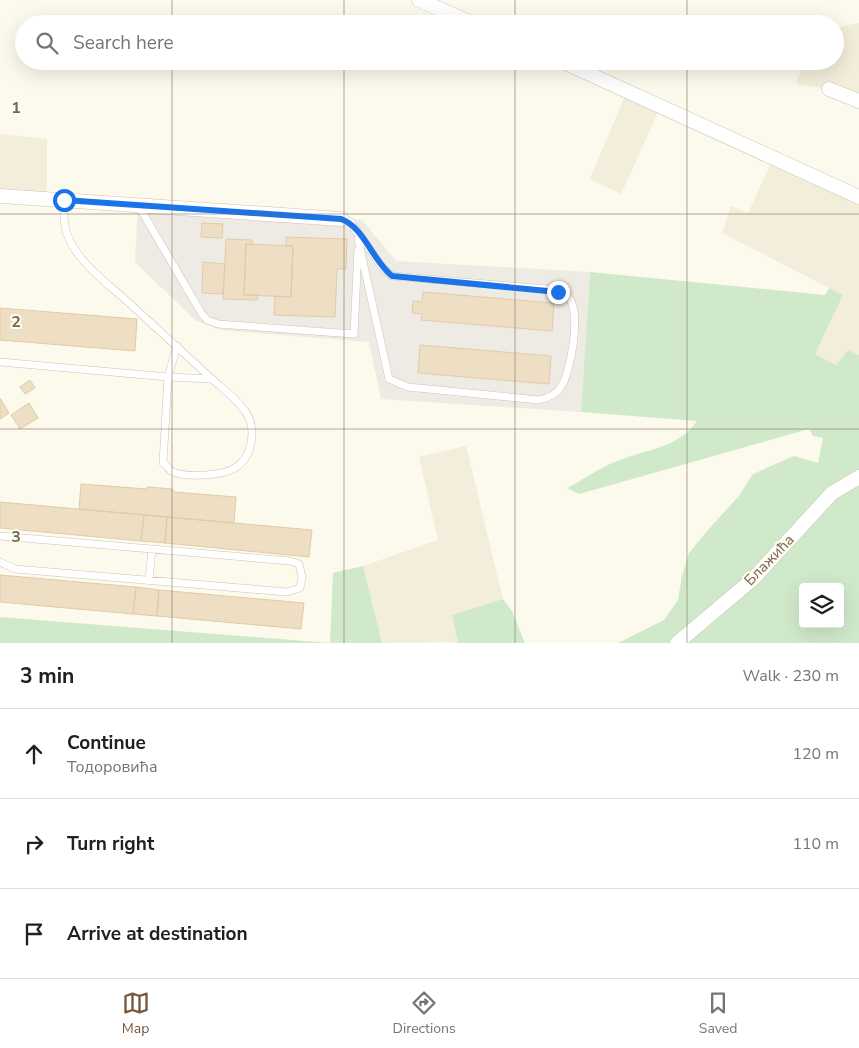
<!DOCTYPE html>
<html lang="en">
<head>
<meta charset="utf-8">
<style>
  :root { --surface:#fff; --page:#f6f6f6; --text:#202124; --muted:#757577; --line:#e0e0e0; --accent:#75563d }
  body { margin:0; font-family:"Nunito Sans",sans-serif; background:var(--page); color:var(--text) }
  .controls { position:absolute; right:15px; bottom:15px; display:grid; overflow:hidden; border-radius:5px; box-shadow:0 5px 20px #0002 }
  .controls button { width:45px; height:45px; display:grid; place-items:center; padding:0; border:0; border-bottom:1px solid var(--line); background:var(--surface); color:var(--text); font:25px sans-serif }
  .stop { position:absolute; width:15px; height:15px; margin:-11px; border:4px solid #1a73e8; border-radius:50%; background:#fff }
  .stop.end { background:#1a73e8; border-color:#fff; box-shadow:0 1px 5px #0008 }
  .list { margin:0; padding:0; list-style:none }
  h2 { display:flex; justify-content:space-between; align-items:center; height:65px; margin:0; padding:0 20px; font-size:21px }
  h2 small { font-size:16px; font-weight:400; color:var(--muted) }
  .list li { display:grid; grid-template-columns:32px 1fr auto; gap:15px; align-items:center; box-sizing:border-box; height:90px; padding:0 20px; border-top:1px solid var(--line) }
  .list b { display:block; font-size:19px; white-space:nowrap }
  .list p { margin:0; font-size:16px; white-space:nowrap; color:var(--muted) }
  .list em { font-size:16px; font-style:normal; color:var(--muted) }
  .icon { flex:none; width:28px; height:28px; fill:none; stroke:currentColor; stroke-width:2; stroke-linecap:round; stroke-linejoin:round }
  .map { position:relative; flex:none; width:859px; height:643px; overflow:hidden }
  .search { position:absolute; background:var(--surface); box-shadow:0 5px 20px #0002; left:15px; right:15px; top:15px; height:55px; display:flex; align-items:center; gap:12px; box-sizing:border-box; padding:0 18px; border-radius:28px; color:var(--muted); font-size:19px }
  .sheet { height:335px; background:var(--surface) }
  nav { display:flex; justify-content:space-around; align-items:center; box-sizing:border-box; height:70px; border-top:1px solid var(--line); background:var(--surface); font-size:14px; color:var(--muted) }
  nav a { display:grid; justify-items:center; gap:2px }
  nav .on { color:var(--accent) }
  .map>svg:first-child { display:block }
</style>
</head>
<body>
<div class="map">
<svg width="859" height="643" viewBox="0 0 859 643">
  <rect width="100%" height="100%" fill="#fcf9ed"/>
  <path fill="#f3eddb" d="M859,23v78l-31,-12 -32,-5 8,-23h31v-33z
    M627,91l34,15 -40,88 -31,-15z
    M0,134l47,5v60l-47,-3z
    M774,157l85,40v158l-11,-5 -12,15 -21,-11 28,-59 -121,-62 9,-27 17,7z
    M466,446l37,153 -51,16 6,27 -76,1 -19,-77 75,-26 -19,-83z"/>
  <path fill="#eeebe4" d="M138,205l224,15 34,41 194,11 -9,140 -200,-13 -12,-57 -149,-12 -25,-10 -60,-58z"/>
  <path fill="#d0e9cb" fill-rule="evenodd" d="M590,272l235,23 4,-7 14,7 -28,59 21,11 12,-15 11,5v288h-241l46,-23 14,-20 4,-24 7,-23 18,-22 31,-34 15,-23 41,-18 24,7 5,-25 -10,-2 -4,-7 -230,65 -12,-6c16,-8 32,-20 48,-26 28,-12 65,-14 82,-41l-116,-9zM803,587h37v37h-37z
    M363,566l19,77h-382v-26l330,26 3,-70z
    M503,599l9,12 13,32h-72l5,-1 -6,-27z"/>
  <path fill="#eedec4" stroke="#e1cba7" d="M202,223l21,1 -1,14 -21,-1z
    M286,237l61,2 -1,30h-9l-2,48 -61,-2 1,-19 16,1 2,-51h-7z
    M226,239l26,1v5l-6,-1 -2,51h14l-1,5 -34,-1z
    M246,244l47,2 -2,51 -47,-2z
    M203,262l22,2 -2,30 -21,-1z
    M423,292l131,11 -2,28 -131,-11 1,-6 -10,-1 1,-12 9,1z
    M0,308l137,11 -2,32 -135,-11z
    M420,345l131,11 -2,28 -131,-11z
    M30,380l5,8 -10,6 -5,-7z
    M0,398l9,15 -9,6z
    M29,403l9,15 -18,11 -9,-14z
    M81,484l66,5v-2l26,2v3l63,5 -2,26 -155,-14z
    M0,502l144,13 -3,26 -141,-13z
    M144,515l23,2 -2,26 -24,-2z
    M167,517l145,13 -3,27 -144,-14z
    M0,575l136,12 -3,27 -133,-12z
    M136,587l23,3 -2,26 -24,-2z
    M159,590l145,13 -3,26 -144,-13z"/>
  <g fill="none" stroke-linecap="round" stroke-linejoin="round">
    <g stroke="#cec5b2" stroke-width="8">
      <path id="lane" d="M64,200c0,12 -1,23 3,34 10,28 40,49 61,68 28,26 56,51 84,77 11,10 25,20 33,32 12,16 8,46 -10,57 -13,8 -51,10 -64,3 -2,-2 -5,-6 -8,-8l5,-86 44,2
        M138,205l64,109 5,6 11,4 136,10 4,-84
        M341,219l10,3 5,10
        M356,229l26,38 10,9 155,13c7,2 15,3 21,8 14,13 3,75 -7,90 -5,8 -13,11 -22,13l-131,-13 -19,-8 -31,-140
        M0,362l168,15 9,-31
        M0,536l290,25 9,3 3,13 -2,11 -13,4 -272,-23 -15,-7
        M149,581l3,-32"/>
    </g>
    <g stroke="#cec5b2" stroke-width="15">
      <path id="street" d="M419,0l55,24
        M561,61l298,136
        M829,89l30,12
        M0,196l341,23
        M677,643l76,-64 79,-86 27,-16"/>
    </g>
    <use href="#lane" stroke="#fff" stroke-width="7"/>
    <use href="#street" stroke="#fff" stroke-width="14"/>
  </g>
  <g fill="none" stroke-linecap="round" stroke-linejoin="round">
    <path stroke="#1a73e8" stroke-width="6" d="M64,200l277,19c23,8 31,41 51,57l166,16"/>
  </g>
  <path fill="none" stroke="#776750" stroke-width="1" stroke-opacity="0.55" d="M172,0v24M344,0v24M515,0v24M687,0v24M172,61v582M344,61v582M515,61v582M687,61v582M0,214h859M0,429h859"/>
  <g text-anchor="middle" stroke-width="4" stroke-linejoin="round" paint-order="stroke">
    <g font-size="15" fill="#776750" stroke="#fefcf3">
      <text transform="translate(769 560) rotate(-46)" y="5">Блажића</text>
    </g>
  </g>
  <g font-size="16" text-anchor="middle" font-weight="bold" fill="#776750" stroke="#fefcf3" stroke-width="4" stroke-linejoin="round" paint-order="stroke">
    <text x="16" y="113">1</text>
    <text x="16" y="327">2</text>
    <text x="16" y="542">3</text>
  </g>
</svg>
<div class="controls">
<button><svg class="icon" aria-label="layers" viewBox="0 0 24 24"><path d="M12 4l9 5-9 5-9-5zM3 14l9 5 9-5"/></svg></button>
</div>
<div class="stop" style="left:64px;top:200px"></div>
<div class="stop end" style="left:558px;top:292px"></div>
<div class="search"><svg class="icon" aria-label="search" viewBox="0 0 24 24"><circle cx="10" cy="10" r="6"/><path d="M15 15l6 6"/></svg>Search here</div>
</div>
<section class="sheet">
<h2>3 min<small>Walk · 230 m</small></h2>
<ul class="list">
<li><svg class="icon" aria-label="ahead" viewBox="0 0 24 24"><path d="M12 20V5M6 11l6-6 6 6"/></svg><div><b>Continue</b><p>Тодоровића</p></div><em>120 m</em></li>
<li><svg class="icon" aria-label="right" viewBox="0 0 24 24"><path d="M7 20v-9h11M14 6l5 5-5 5"/></svg><div><b>Turn right</b></div><em>110 m</em></li>
<li><svg class="icon" aria-label="arrive" viewBox="0 0 24 24"><path d="M6 21V4h12l-3 4 3 4H6"/></svg><div><b>Arrive at destination</b></div></li>
</ul>
</section>
<nav>
<a class="on"><svg class="icon" aria-label="map" viewBox="0 0 24 24"><path d="M3 6l6-2 6 2 6-2v14l-6 2-6-2-6 2zM9 4v14M15 6v14"/></svg>Map</a>
<a><svg class="icon" aria-label="directions" viewBox="0 0 24 24"><path d="M12 3l9 9-9 9-9-9zM9 14v-3h6M13 9l2 2-2 2"/></svg>Directions</a>
<a><svg class="icon" aria-label="saved" viewBox="0 0 24 24"><path d="M7 4h10v16l-5-4-5 4z"/></svg>Saved</a>
</nav>
</body>
</html>
